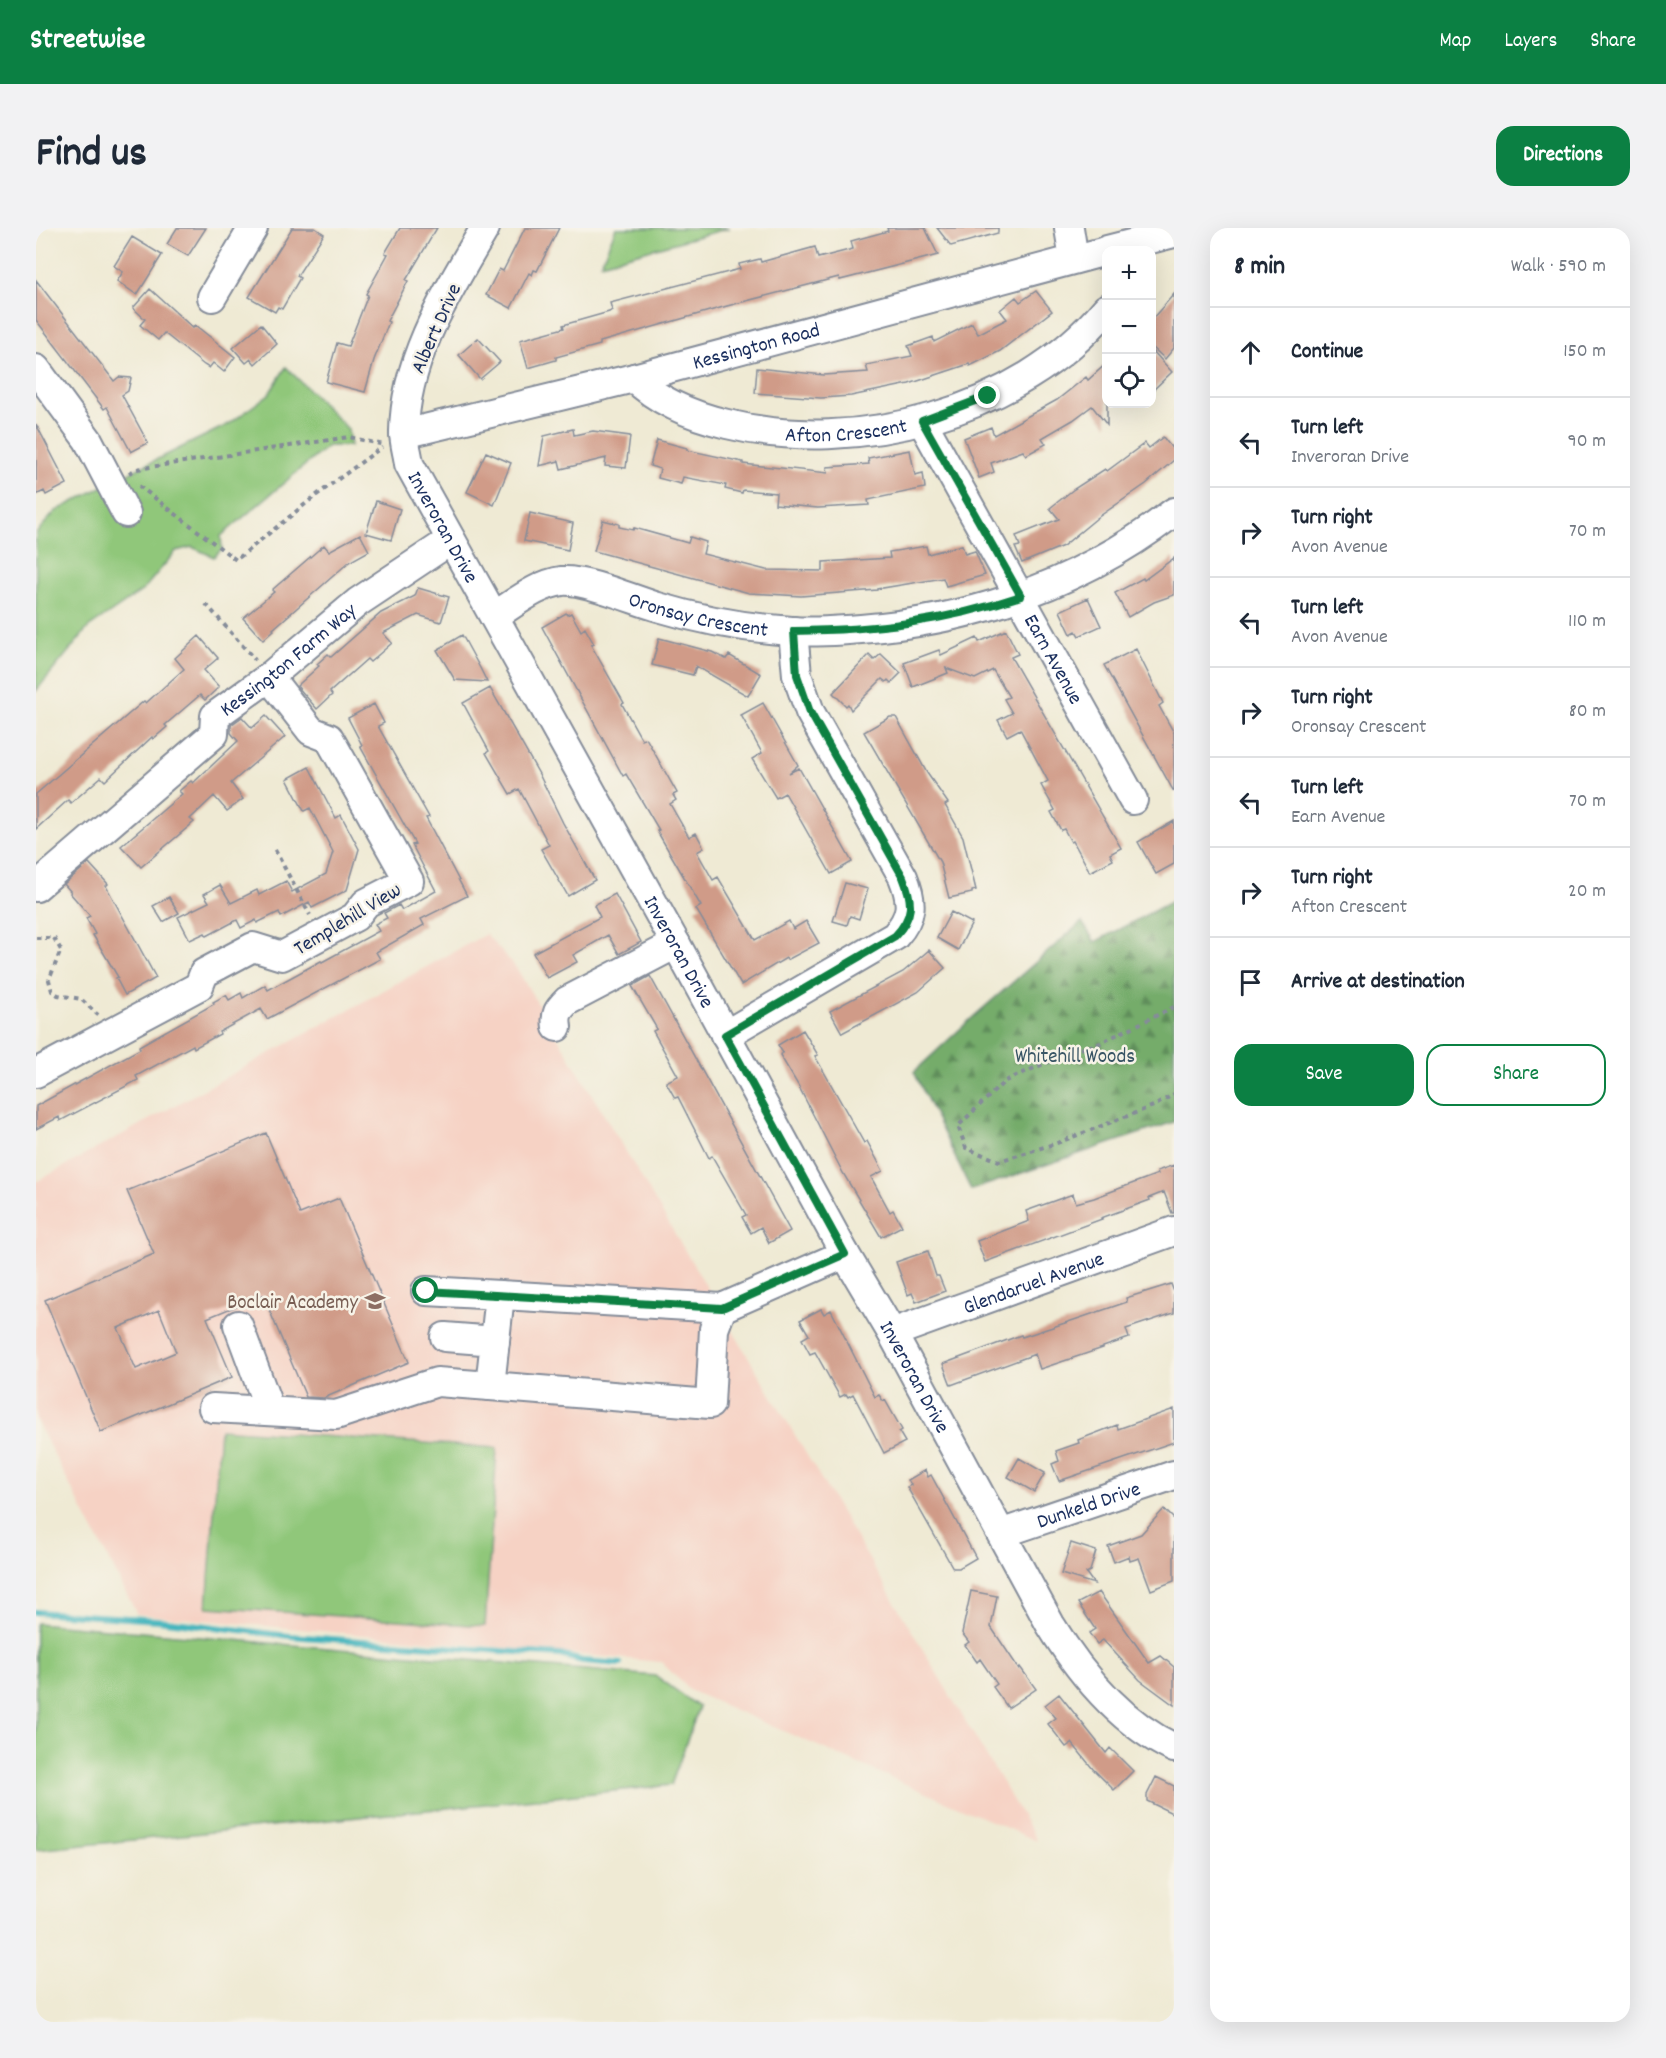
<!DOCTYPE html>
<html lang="en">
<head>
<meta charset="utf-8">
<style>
  :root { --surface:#fff; --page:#f2f2f3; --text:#1f2937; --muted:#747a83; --line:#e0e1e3; --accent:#0b8043 }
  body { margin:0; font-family:Dekko,sans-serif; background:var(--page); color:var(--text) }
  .controls { position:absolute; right:18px; top:18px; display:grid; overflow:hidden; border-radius:12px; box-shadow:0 6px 24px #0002 }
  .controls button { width:54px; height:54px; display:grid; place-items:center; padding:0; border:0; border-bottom:2px solid var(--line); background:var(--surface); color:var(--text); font:30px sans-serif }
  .stop { position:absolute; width:18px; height:18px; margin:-14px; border:4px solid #0b8043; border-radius:50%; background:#fff }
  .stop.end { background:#0b8043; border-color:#fff; box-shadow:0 2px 6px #0008 }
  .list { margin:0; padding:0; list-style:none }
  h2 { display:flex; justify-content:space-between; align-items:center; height:78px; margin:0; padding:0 24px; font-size:26px }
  h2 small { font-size:20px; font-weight:400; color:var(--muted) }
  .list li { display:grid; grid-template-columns:39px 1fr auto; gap:18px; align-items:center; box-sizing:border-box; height:90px; padding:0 24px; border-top:2px solid var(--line) }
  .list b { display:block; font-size:22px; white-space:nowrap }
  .list p { margin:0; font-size:20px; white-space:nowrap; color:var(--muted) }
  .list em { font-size:20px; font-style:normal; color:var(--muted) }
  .actions { display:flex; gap:12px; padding:18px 24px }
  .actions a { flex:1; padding:14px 0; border:2px solid var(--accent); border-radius:18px; text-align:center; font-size:21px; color:var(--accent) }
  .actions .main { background:var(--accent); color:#fff }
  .icon { flex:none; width:33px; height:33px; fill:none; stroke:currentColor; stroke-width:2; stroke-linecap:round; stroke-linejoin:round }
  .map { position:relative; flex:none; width:1138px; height:1794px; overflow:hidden; border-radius:18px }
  header { display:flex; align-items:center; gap:36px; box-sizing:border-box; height:84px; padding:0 30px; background:var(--accent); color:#fff }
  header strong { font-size:28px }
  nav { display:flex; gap:33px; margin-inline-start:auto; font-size:21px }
  .intro { display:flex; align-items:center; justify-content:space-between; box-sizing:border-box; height:144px; padding:0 36px }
  h1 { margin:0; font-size:42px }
  .button { padding:15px 27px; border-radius:18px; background:var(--accent); color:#fff; font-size:21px; font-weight:700 }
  main { display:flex; gap:36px; padding:0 36px }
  aside { flex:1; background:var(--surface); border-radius:18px; box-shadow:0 6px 24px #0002 }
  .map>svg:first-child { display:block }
</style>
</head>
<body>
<header>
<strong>Streetwise</strong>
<nav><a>Map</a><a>Layers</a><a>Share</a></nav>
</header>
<div class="intro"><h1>Find us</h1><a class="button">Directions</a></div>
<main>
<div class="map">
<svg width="1138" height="1794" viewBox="0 0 1138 1794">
  <defs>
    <pattern id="forest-firs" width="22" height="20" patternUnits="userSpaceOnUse" patternTransform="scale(1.5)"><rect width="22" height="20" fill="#74ac6a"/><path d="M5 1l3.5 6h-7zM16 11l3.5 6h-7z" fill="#5e8c5a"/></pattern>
  </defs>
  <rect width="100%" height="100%" fill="#f7f3e8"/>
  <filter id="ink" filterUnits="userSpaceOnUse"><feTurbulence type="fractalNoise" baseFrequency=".0167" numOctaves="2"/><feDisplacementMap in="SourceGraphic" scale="12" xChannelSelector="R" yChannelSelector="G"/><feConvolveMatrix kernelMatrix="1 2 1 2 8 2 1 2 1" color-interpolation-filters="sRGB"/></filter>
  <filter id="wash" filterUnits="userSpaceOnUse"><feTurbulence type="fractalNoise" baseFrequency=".008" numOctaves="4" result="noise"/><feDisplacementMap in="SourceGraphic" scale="24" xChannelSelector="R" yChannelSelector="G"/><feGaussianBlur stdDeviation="1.35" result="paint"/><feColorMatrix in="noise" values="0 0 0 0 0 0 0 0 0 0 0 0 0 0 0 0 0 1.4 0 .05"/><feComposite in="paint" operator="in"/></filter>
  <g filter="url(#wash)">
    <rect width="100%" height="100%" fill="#efead4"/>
    <path fill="#f6d2c4" d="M450,706l31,35 520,872 -346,-150 -30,-29 -524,-48 -101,-194v-238z"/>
    <path fill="#90c77a" stroke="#567b6c" stroke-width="1.5" d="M580,0h113l-128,35z
      M250,139l62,62 2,17h-22l-107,90 1,13 -8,8 -22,-10 -16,4 -33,39 -55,38 -52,63v-158l20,-22 55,-29 118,-58 40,-30z
      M184,1201l277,19 -12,178 -278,-19z
      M0,1395l620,53 43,31 -28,78 -635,65z"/>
    <path fill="url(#forest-firs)" stroke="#486e64" stroke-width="1.5" d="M1138,672v222l-203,68 -57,-118 59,-55 109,-95 13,20z"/>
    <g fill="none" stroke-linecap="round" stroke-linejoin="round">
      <path stroke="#45b5be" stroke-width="6" d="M0,1384l122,8 131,16 271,19 22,6 38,3"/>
    </g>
    <g id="blocks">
      <path fill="#d09b88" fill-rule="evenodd" d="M141,0h29l-18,28 -21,-12z
        M256,0h23l9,6 -27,42 3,2 -18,31 -4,-2 -3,5 -26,-15z
        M364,0h37l-31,52 2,1 -21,40 2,1 -15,38 -9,32 -39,-10 11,-39 11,3 20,-51 -2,-1 22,-40 -3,-1z
        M489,0h34l-22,43 -3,-1 -2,5 -3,-2 -18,35 -25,-13 13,-26 4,2z
        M851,0h38l13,27 -98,25 -1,-3 -112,29 -127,36v3l-44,12v3l-28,8 -8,-28 44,-12 -1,-3 46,-13 3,-2 -2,-7 130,-34 -1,-5 21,-5 1,3 54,-15 3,11 35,-9 -2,-8 37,-10z
        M901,0h61v5l-47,13z
        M96,9l30,18 -25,40 -20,-14 6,-9 -9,-6z
        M0,52l78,101 5,-4 12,1 -3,13 -6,4 26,48 -17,9 -24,-45 -3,2 -68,-89z
        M114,61l43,39 2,-3 40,32 -11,15 -11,-9 -4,5 -5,-3 -40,-32 -6,7 -18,-15 5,-6 -12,-11z
        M1000,63l16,20 -52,40 -30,15 -1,-2 -60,20 -58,12 -30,2 -66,-5 2,-25 67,7 44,-3 -2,-7 46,-9 -4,-10 25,-9 1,5 38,-19 6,11 29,-15 -7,-9 16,-13 4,5z
        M1138,66v54l-9,11 -13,-12v-28z
        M225,96l16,20 -22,20 -4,-5 -5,4 -13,-15z
        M442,110l22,24 -20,17 -21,-24z
        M1116,122l20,22 -20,19z
        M1071,135v62l-15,-19 -19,14 -31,18 4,6 -20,11 -3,-4 -32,12 3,9 -15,6 -15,-40 27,-11 3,8 63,-35 29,-23 2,3z
        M0,196l31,60 -21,11 -2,-4 -8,4z
        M537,201l1,6 19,-4 37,5 -4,32 -21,-2 1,-8 -45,11 -2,-8 -20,5 5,-30z
        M1127,209l11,14v9l-28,24 -49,34 -34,28 -41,17 -7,-16 5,-1 -4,-10 43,-17 -9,-11 24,-19 31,-20 2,2 38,-28 4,5z
        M621,212l30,8v2l56,12v2l85,9 -1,-6 42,-3 -1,-6 42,-8 5,25 8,-2 2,15 -57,12 1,5 -51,3 -43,-4 1,-11 -33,-3 -1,3 -17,-4 1,-4 -43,-8 -2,7 -23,-6 2,-9 -10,-3z
        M450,224l25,11 -17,42 -27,-13z
        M340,273l24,8 -9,31 -25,-7z
        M494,285l43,10 -5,27 -44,-9z
        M567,292l16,4v3l14,3 1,-2 54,15 2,-6 16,5 -3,12 63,16 57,1v-9l67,-4 -1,-6 37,-6 2,8 34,-9 3,9 10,-3 10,24 -39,11 -3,-8 -66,11v1l-76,6 -52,-3 -155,-42z
        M324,306l9,17 -20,11 -76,67 1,1 -11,10 -20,-22 31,-26 -2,-2 52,-45 5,6z
        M1138,330v37l-20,7 -26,15 -13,-24 28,-15 1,2z
        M382,360l31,9 -8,25 -23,-7 -35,18 9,10 -22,19 -3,-3 -37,33 2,3 -15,14 -20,-23 22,-20 -2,-2 11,-10 3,3 50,-44 34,-17z
        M1052,370l13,28 -22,10 -3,-5 -5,3 -11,-23z
        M530,385l1,2 4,-2 10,18 4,-3 9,16 -3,1 33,58 -2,1 20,36 4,-2 31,55 -4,2 3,5 -6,4 19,33 7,-4 8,15 -7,4 16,28 5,-3 37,63 34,-19 4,8 13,-8 13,22 -32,17 -1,-2 -45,27 -45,-76 5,-3 -44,-75 2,-1 -33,-56 -3,2 -81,-149z
        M970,402l12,24 -7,3 110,191 -11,6 3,6 -23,12 -17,-31 -2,1 -7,-13 -3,1 -10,-18 4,-2 -14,-25 7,-4 -28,-52 -13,7 -9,-16 14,-7 -8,-14 5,-2 -16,-27 -18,9 -29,-11 2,5 -35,14 -9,-24 35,-13 2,5 36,-17 2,4z
        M426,407l18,33 7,14 -32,-2 -18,-30z
        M163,408l19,22 -14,12 15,17 -14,13 -5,-5 -35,30 2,2 -14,12 -1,-2 -47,44 -4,-4 -30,26 -3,-3 -32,29v-35l108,-93 2,2 38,-34 -9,-11z
        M623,410l53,14 14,7 3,-4 32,19 -13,22 -52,-30 -3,9 -41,-10z
        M1100,421l27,54 -4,3 15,27v59l-70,-127z
        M845,426l20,19 -10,10 -3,-3 -2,2 -4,-3 -31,31 -3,-6 -2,2 -13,-13 36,-38 5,5z
        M454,460l49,86 24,49 32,57 -27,16 -27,-47 8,-4 -30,-56 -9,5 -24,-41 3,-2 -26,-48z
        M727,475l35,62 -9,8 10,-5 53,94 -21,12 -46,-81 -9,5 -24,-39 10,-6 -21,-38z
        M338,476l10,19 -6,3 51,91 -3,1 41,78 -46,23 3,6 -48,27 4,7 -113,60 -6,-10 -42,23 1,2 -26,14 -1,-3 -57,31 2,4 -78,41 -1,-4 -23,12v-23l104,-57 -1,-3 75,-42 -1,-2 13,-7 3,5 12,-7 2,5 22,-13 3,5 53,-29 1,1 57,-31 -4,-7 12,-6 -3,-5 15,-8 3,5 34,-19 -24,-46 3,-1 -55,-98 2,-1 -14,-27z
        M230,488l19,21 -54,46 12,16 -16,12 -13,-15 -24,23 4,3 -53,45 -20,-21 61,-52 -3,-3 12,-10 2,2 45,-42 -7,-8v-8l11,-8 10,11z
        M854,489h6l31,56 21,30 -3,2 18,32 13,53 -4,1v2l-23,5 -9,-36 -76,-130z
        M273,539l27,51 5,-3 18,34 -12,41 -35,18 -3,-6 -28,15 -2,-5 -22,11 -1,-3 -15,8 -4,-8 -30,16 -2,-3 -15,7 -12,-23 31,-15 -5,-8 16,-9 11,18 26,-13 2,5 27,-14 6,11 34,-18 7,-22 -23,-44 -6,3 -17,-32z
        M1138,593v43l-18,10 -18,-32z
        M53,635l19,21 -2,2 50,92 -31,17 -9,-17 2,-1 -25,-42 2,-1 -9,-16 4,-2 -20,-23 1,-1 -7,-8z
        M809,655l23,6 -9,30 -9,-3 -3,9 -14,-4z
        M579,666l26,48 -22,12 -11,-19 -35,20 4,7 -30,16 -14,-25 67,-36 -6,-12z
        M133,669l10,16 -16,9 -10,-16z
        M915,684l21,11 -14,27 -21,-12z
        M893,722l16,18 -27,24 -76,41 -12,-22 73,-39z
        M614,748l140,255 -21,12 -8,-16 -10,6 -9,-16 4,-2 -34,-59 -3,2 -31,-61 -3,1 -9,-16 12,-6 -25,-45 4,-2 -25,-43z
        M767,802l15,25 -3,1 49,87 3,-2 16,30 -12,6 19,35 3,-2 9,16 -21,11 -38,-64 -45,-88 -18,-30 3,-2 -5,-8z
        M230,905l34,81 39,-16 70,164 -85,36 -18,-1 -43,-102 -56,23 25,59 -131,55 -56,-132 109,-46 -27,-63zM123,1082l17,42 -40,17 -18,-41z
        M1138,937v48h-2l-8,-21 -15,6 1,2 -49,18 1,1 -117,43 -8,-21 52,-20 -3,-10 47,-17 3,9 18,-5 64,-24 -1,-3z
        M892,1023l8,25h3l6,15 -29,11 -4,-9 -4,2 -12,-33z
        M1135,1056l3,8v21l-48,16 3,9 -26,9v1l-63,21 -5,-15 -84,31 -8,-21 78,-29 1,2 46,-15 59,-20 -1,-4z
        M785,1081l3,5 7,-4 44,87 4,-2 4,6 2,-1 17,30 -3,2 6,10 -21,11 -31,-59 -5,3 -2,-3 -6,3 -25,-45 -5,2 -8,-15 7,-4 -9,-15z
        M1138,1181v33l-115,39 -7,-17 7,-3 -3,-10 23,-8 -1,-3 39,-15 1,4z
        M983,1230l26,15 -11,19 -26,-15z
        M889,1242l3,7 3,-2 45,83 -17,10h-6l-46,-81 4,-2 -3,-5z
        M1128,1281l10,10v62l-23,9 -12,-32 -9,3 -1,-5 -15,6 -6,-16 33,-12z
        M1035,1315l25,8 -6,20 -4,2 8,11 -33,-10z
        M935,1363l26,5 -6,31 28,42 1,-2 16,22 -28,19 -15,-21 4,-3 -17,-25 -3,3 -12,-17 4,-3 -7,-9z
        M1063,1364l50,71 12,-7 13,11v38l-34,-25 -37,-40 -6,4 -8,-11 6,-4 -17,-26z
        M1023,1466l47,59 4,-5 23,23 -19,19 -21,-21 -21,-26 -6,4 -18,-23 8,-6 -11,-13z
        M1120,1549l18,9v28l-27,-13v-6z"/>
    </g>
  </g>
  <g filter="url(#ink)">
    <use href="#blocks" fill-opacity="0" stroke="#858c99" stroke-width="1.5"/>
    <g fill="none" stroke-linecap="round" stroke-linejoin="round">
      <g stroke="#858c99" stroke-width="32">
        <g id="minor">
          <path id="s1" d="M449,0c-36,62 -80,129 -81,204 0,11 4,22 5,32l267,480 169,310 47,79 158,291c30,49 71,99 124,124"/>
          <path d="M1033,0l5,31"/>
          <path d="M1071,22l67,-17"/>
          <path d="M176,69l41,-69"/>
          <path d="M0,141l52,71 38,73"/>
          <path id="s2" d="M598,150c26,25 59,38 93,46 129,32 293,-11 379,-115"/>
          <path id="s3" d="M886,193l211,379"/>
          <path id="s4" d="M368,206l230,-56 472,-127"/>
          <path id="s5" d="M458,388c20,-12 44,-32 68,-35 23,-2 72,19 96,26 43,13 89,21 134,24 29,2 61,-1 90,-4 107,-12 207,-49 292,-115"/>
          <path id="s6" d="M0,659l178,-153 1,-18 54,-39 89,-75 93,-62"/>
          <path d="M521,799c-2,-13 1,-17 10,-26l109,-57"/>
          <path d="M689,807l170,-99c18,-20 18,-34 8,-59l-93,-165 -13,-37 -4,-44"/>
          <path d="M0,845l163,-87 5,-13 49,-26 29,9 73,-39 11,-14 43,-22 -80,-143 -18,-7 -42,-54"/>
          <path d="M390,1063l74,4"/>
          <path d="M686,1080l-8,21 -4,75 -220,-18 10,-91 222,13 123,-54"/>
          <path d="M202,1097l32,86"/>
          <path id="s7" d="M856,1105l282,-102"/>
          <path d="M409,1109l50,4"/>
          <path d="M177,1180l123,7 101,-33 53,4"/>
          <path id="s8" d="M967,1305l171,-58"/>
        </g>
      </g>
      <path stroke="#858c99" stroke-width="4" stroke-dasharray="4.5 4.5" stroke-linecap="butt" d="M93,245l8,-4 212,-32 35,8
        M103,258l97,74 78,-63 68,-50
        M170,376l49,56
        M239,622l35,65
        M0,710h18l7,12 -12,30 3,11 6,4 23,4 17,16
        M1138,779l-76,37 -25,7 -68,30 -47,45 8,22 33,13 58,-18 99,-38 18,-11"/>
      <use href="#minor" stroke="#fff" stroke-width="28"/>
    </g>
  </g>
  <g fill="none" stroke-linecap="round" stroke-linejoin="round" filter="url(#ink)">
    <path stroke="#0b8043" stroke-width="8" d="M390,1063l296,17 123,-54 -120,-219 170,-99c19,-20 18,-34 8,-59l-93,-165 -13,-37 -3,-44c80,-1 150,-9 227,-35l-99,-175 66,-25"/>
  </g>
  <defs>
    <g id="school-bare" transform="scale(1.62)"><path d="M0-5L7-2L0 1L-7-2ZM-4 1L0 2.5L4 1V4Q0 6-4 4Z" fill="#8d6e63" stroke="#f7f3e8" stroke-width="2.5" paint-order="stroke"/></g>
  </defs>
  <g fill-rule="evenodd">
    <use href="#school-bare" x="339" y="1073"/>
  </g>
  <g text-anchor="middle" stroke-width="5" stroke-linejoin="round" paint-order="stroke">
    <g font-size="21" fill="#1b2f5e" stroke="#f7f3e8">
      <text transform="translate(399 100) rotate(-66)" y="7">Albert Drive</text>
      <text dy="7" stroke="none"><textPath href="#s4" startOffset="363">Kessington Road</textPath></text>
      <text dy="7" stroke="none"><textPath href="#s2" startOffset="225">Afton Crescent</textPath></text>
      <text dy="7" stroke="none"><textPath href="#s1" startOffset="326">Inveroran Drive</textPath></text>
      <text dy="7" stroke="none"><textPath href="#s5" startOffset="218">Oronsay Crescent</textPath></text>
      <text dy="7" stroke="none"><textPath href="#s3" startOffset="272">Earn Avenue</textPath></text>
      <text dy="7" stroke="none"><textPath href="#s6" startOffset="345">Kessington Farm Way</textPath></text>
      <text transform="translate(311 690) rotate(-31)" y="7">Templehill View</text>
      <text dy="7" stroke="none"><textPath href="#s1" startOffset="812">Inveroran Drive</textPath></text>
      <text dy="7" stroke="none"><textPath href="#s7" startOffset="150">Glendaruel Avenue</textPath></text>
      <text dy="7" stroke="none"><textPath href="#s1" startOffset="1298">Inveroran Drive</textPath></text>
      <text dy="7" stroke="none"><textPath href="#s8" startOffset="90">Dunkeld Drive</textPath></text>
    </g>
    <g font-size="21" fill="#385565" stroke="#f7f3e8">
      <text x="1039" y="834">Whitehill Woods</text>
    </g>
    <g font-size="21" fill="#785e54" stroke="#f7f3e8" text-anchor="end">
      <text x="322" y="1080">Boclair Academy</text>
    </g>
  </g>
</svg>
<div class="controls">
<button>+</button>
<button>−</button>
<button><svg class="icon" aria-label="locate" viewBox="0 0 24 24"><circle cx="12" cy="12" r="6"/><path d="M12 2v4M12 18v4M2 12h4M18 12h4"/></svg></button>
</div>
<div class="stop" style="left:390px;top:1063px"></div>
<div class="stop end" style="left:952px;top:168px"></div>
</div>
<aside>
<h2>8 min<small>Walk · 590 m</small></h2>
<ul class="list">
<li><svg class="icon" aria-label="ahead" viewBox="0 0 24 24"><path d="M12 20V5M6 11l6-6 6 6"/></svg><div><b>Continue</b></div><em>150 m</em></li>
<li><svg class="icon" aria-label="left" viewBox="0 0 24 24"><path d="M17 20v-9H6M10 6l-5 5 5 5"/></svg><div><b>Turn left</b><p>Inveroran Drive</p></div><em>90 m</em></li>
<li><svg class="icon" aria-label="right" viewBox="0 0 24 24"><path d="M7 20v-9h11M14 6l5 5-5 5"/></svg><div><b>Turn right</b><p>Avon Avenue</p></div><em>70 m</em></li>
<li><svg class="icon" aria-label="left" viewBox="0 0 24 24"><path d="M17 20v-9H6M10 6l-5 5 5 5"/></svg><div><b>Turn left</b><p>Avon Avenue</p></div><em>110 m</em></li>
<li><svg class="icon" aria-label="right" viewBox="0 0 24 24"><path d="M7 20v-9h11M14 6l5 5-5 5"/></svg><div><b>Turn right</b><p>Oronsay Crescent</p></div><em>80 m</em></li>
<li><svg class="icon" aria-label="left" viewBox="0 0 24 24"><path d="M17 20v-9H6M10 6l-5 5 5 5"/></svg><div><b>Turn left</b><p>Earn Avenue</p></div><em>70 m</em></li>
<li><svg class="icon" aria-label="right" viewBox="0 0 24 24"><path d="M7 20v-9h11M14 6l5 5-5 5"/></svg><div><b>Turn right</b><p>Afton Crescent</p></div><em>20 m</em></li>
<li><svg class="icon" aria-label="arrive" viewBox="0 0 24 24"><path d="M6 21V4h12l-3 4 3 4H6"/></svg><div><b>Arrive at destination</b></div></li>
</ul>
<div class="actions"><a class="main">Save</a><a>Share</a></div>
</aside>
</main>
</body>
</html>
